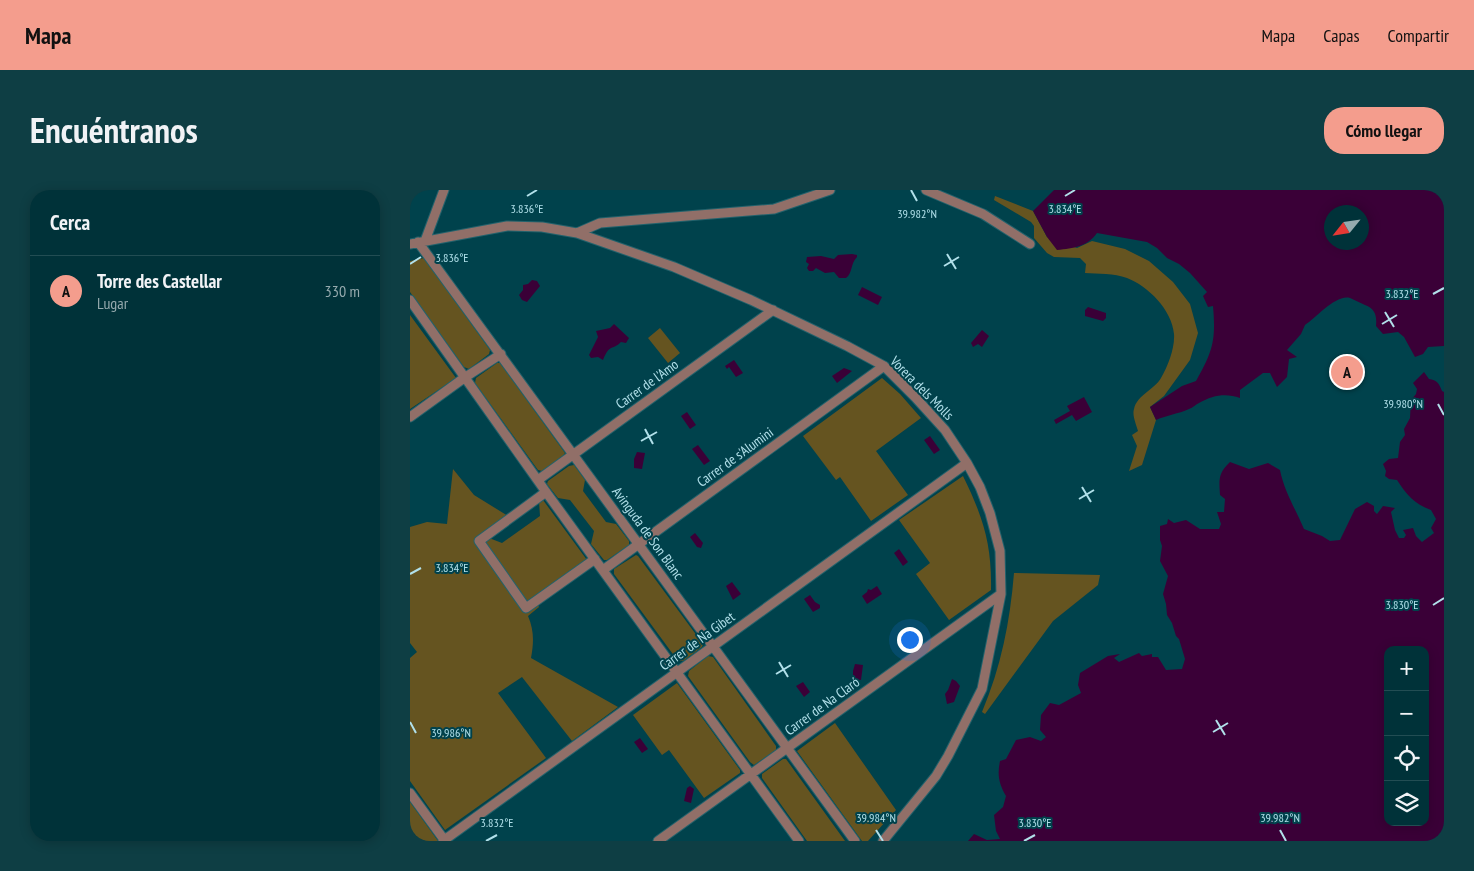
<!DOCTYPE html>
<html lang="es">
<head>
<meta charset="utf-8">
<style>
  :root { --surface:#003239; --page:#0e3e44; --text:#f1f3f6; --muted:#95aaae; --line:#224d53; --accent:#f49d8d }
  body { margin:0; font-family:"PT Sans Narrow",sans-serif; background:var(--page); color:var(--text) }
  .controls { position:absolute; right:15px; bottom:15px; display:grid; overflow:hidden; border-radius:10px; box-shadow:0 2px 12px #0003 }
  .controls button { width:45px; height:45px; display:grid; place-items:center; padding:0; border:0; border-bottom:1px solid var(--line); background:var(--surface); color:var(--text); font:25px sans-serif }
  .compass { position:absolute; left:914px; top:15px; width:45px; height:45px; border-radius:50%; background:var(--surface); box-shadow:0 2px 12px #0003; rotate:240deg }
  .you { position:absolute; left:499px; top:449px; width:18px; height:18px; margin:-12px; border:4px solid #fff; border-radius:50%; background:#1a73e8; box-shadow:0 0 0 8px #1a73e833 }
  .badge { display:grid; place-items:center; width:32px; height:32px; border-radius:50%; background:var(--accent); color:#111; font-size:16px; font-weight:700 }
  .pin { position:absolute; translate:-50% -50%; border:2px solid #fff; box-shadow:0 1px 5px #0006 }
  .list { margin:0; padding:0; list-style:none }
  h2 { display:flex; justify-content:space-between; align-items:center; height:65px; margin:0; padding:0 20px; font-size:21px }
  h2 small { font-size:16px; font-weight:400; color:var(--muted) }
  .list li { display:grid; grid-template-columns:32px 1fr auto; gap:15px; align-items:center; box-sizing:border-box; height:70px; padding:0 20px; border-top:1px solid var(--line) }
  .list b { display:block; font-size:19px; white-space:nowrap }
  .list p { margin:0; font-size:16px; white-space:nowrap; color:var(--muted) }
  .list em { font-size:16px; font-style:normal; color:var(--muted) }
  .icon { flex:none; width:28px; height:28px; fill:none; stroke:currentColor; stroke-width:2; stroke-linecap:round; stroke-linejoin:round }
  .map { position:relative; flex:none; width:1034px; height:651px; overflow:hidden; border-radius:20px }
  header { display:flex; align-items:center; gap:30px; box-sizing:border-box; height:70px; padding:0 25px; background:var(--accent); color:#111 }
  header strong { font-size:24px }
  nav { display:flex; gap:28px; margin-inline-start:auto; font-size:18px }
  .intro { display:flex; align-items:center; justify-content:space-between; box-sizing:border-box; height:120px; padding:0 30px }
  h1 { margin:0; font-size:35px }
  .button { padding:12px 22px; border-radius:20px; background:var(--accent); color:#111; font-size:18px; font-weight:700 }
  main { display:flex; gap:30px; padding:0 30px }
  aside { flex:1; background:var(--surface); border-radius:20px; box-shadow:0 2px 12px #0003 }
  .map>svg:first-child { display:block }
</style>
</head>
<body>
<header>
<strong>Mapa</strong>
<nav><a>Mapa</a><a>Capas</a><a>Compartir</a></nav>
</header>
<div class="intro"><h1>Encuéntranos</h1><a class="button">Cómo llegar</a></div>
<main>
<aside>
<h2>Cerca<small></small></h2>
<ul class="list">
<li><span class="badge">A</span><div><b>Torre des Castellar</b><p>Lugar</p></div><em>330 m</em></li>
</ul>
</aside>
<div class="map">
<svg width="1034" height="651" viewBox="0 0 1034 651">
  <rect width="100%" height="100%" fill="#00424c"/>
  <path fill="#655420" d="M585,6l38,15 14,26 30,11 15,-7 33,8 24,12 24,21 17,22 8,29 -8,27 -26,36 -14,11 6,13 -14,45 -13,6 8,-25 -5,-11 6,-4c-2,-7 -6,-16 -4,-22 3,-14 21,-20 27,-31 7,-12 14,-30 13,-44 -2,-24 -26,-48 -47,-56 -13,-5 -29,-4 -42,-5l1,-9 -6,-6 -26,-1 -7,-4 -13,-15v-12l-3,-4 -37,-22z
    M14,68l66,92 -1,4 -20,15 -5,-2 -54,-75v-31z
    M0,125l46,63 -46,31z
    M250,138l20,25 -12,10 -20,-25z
    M87,173h3l65,90 -2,3 -21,15 -4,-1 -63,-87 1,-5z
    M472,188l18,16 21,24 -45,33 32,44 -37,26 -31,-44 -4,3 -33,-44z
    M164,275l11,15 -2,11 23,31 10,2 13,17v4l-22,15h-3l-13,-16 3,-13 -24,-31 -12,-2 -11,-14 1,-3 21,-15z
    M43,279l21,26 34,21 -19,22 13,5 38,-27 -1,-15 4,-1 44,60 -52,38 4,9 -11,9c6,14 6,26 3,42l87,49 -46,34 -50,-64 -24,16 48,65 -101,72 -35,-49v-123l7,-6 -7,-9v-116l17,-5 20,2z
    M553,286c20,41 29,68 28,114l-42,30 -33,-46 14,-11 -31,-43z
    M226,365l2,1 65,88 -1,3 -19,14h-5l-64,-87v-5z
    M604,383l86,2 -2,10 -45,36 -68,93 -3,-2c19,-45 28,-90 32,-139z
    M298,466l5,1 63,89v4l-22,15 -4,-3 -62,-86 1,-5z
    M267,493l63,87v3l-36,25 -35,-48 -7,5 -29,-40z
    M425,533l61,87 -28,31h-6l-65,-90z
    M373,569h3l59,82h-38l-45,-63v-4z
    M0,612l28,39h-28z"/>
  <path fill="#3a0037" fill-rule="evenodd" d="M644,0h390v156l-16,1 -5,7 -8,3 -11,-20 -6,-5 -15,2 -7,-8c1,-11 -1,-17 -11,-21 -5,-2 -10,-5 -15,-7 -14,-4 -34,20 -45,27l-4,9 -14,16 10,7 -8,2 -2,18 -10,10 -7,-14h-7l-23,17v8c-14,-5 -27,-3 -41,5 -3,1 -6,5 -10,6 -11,5 -22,6 -33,11l-6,-13 32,-21 14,-5c17,-30 20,-41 17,-75l-5,1 -5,-11 4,-4 -17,-19 -11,-9 -12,-6 -10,-10 -10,-6 -50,-9c-10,14 -23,15 -40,17l-10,-13 -14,-26zM922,22h30v30h-30z
    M442,64l5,1v2c-7,7 -4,16 -11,21h-7l-5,-6 -9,1 -9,-5 -3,3h-4l-2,-3 2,-4 -3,-2 1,-5 14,-1 13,3 4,-4z
    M122,90l5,1 3,5 -13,16 -5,-2 -3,-5 4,-5v-5l5,-1z
    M452,97l20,10 -4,8 -20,-10z
    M678,117l18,6v5l-3,3 -18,-5v-6z
    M204,134l15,14 -3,5 -5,-1c-9,9 -11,1 -18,18l-5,-3 -7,1 -2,-3 9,-18 -2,-6 14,-3z
    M572,140l7,6 -7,11 -4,-3 -5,3 -2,-4z
    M324,170l9,13 -7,4 -7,-10 -2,2 -2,-3z
    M434,178l8,3 -15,12 -5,-7z
    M1014,182l5,7c8,1 10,4 13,12l2,1v449h-476l6,-7 13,6 13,-1 -4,-8 -2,-16 9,-8 3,-11c-7,-12 -9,-21 -6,-35l6,-2 10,-19 14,-3 11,4 5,-4 -6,-7 1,-15 9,-12 9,2 22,-12 -3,-8 2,-12 28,-17 12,-2 -6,4 5,4 20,-9 3,3 10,-2v3h6l8,13 16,-1 3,-10 -6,-20 -3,-3 -4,-13 -5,-8 -1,-11 -3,-10 5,-18 -8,-15 2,-15 -2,-6v-14l7,-2 1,-5 6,4 12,-3 14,9h19l2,-5 -4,-12h7l1,-13 -5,-4c-1,-15 -2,-22 10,-33l19,7 19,-6 12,7c4,21 16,40 24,59l18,7 8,5 10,-1 15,-31 12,-7 7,4v5l3,3 6,-8 12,2 -4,4 4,18 4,8h5l2,-3 -3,-5 10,-2 3,8 6,6 12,-9 -3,-5 5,-9 -5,-9c-17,-6 -25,-16 -34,-30l-8,-1 -4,-3 1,-5 -3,-7 6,-5 9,-1 2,-16 5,-7 -1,-6 6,-11 1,-18 5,-6 1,-5 -4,-6zM978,460h37v172h-37z
    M674,207l8,15 -16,9 -4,-6 -16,9 -2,-4 16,-9 -3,-5z
    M277,222l9,13 -6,4 -9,-13z
    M520,246l10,14 -6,4 -10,-14z
    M288,255l12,16 -6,4 -12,-16z
    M227,262l8,1 -3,16 -8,-1v-9z
    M285,343l8,10 -2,5 -4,-1 -7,-10z
    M489,359l9,13 -5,4 -9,-13z
    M322,392l9,12 -8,6 -7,-14z
    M467,396l5,8 -15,10 -5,-8 5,-4 1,-3 3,1z
    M400,405l5,7 5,3v3l-7,4 -9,-13z
    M445,474l8,1 -2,15 -8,-1v-8z
    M542,489l4,2 4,5 -6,16 -7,2 -2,-10 3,-4z
    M393,492l7,10 -6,5 -8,-11z
    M230,548l8,11 -6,4 -8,-11z
    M280,596l4,3 -3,14 -7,-2 3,-13z"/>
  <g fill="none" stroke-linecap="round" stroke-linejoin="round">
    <g stroke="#23626c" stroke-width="11">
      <path id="minor" d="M516,0l57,24 47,30
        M167,43l23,-10 174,-14 56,-19
        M15,51l19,-51
        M8,52l437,599
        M0,54l97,-18 35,1 35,6 97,34 77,33 96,46 37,20 31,31 30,33 22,33 13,24 10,26 10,38 1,43 -19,95 -34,67 -12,20 -53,65
        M0,110l136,192 253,349
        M0,227l54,-39 37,-24
        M128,290l235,-170
        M136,302l-67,49 47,67 69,-49
        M193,380l281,-204
        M0,603l35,48
        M33,651l524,-378
        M248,651l343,-247"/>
    </g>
    <use href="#minor" stroke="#916f68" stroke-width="9"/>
  </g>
  <path fill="none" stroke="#b1e0ea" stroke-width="2" d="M501,0l6,11M117,6l10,-6M655,6l10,-6M537,64l9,15M0,74l11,-7M534,76l15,-9M1023,104l11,-6M975,122l9,15M972,134l15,-9M1028,214l6,11M235,239l8,15M231,251l16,-9M672,297l9,15M669,309l15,-9M0,384l11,-6M1023,415l11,-7M369,472l9,15M366,484l15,-9M806,530l9,15M0,532l6,11M803,542l15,-9M466,640l7,11M870,640l6,11M76,651l11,-6M614,651l11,-6"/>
  <g text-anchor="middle" stroke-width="4" stroke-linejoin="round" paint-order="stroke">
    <g font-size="14" fill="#b1e0ea" stroke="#00424c">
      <text transform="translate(237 194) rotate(-36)" y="5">Carrer de l'Amo</text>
      <text transform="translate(512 198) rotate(45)" y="5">Vorera dels Molls</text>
      <text transform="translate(325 267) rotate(-36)" y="5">Carrer de s'Alumini</text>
      <text transform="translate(238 343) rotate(54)" y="5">Avinguda de Son Blanc</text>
      <text transform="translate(287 451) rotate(-36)" y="5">Carrer de Na Gibet</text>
      <text transform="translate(412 516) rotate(-36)" y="5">Carrer de Na Claró</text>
    </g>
  </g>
  <g font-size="12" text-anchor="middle" fill="#b1e0ea" stroke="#00424c" stroke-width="4" stroke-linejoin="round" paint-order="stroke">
    <text x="117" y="23">3.836°E</text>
    <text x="655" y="23">3.834°E</text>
    <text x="507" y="28">39.982°N</text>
    <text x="42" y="72">3.836°E</text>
    <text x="992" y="108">3.832°E</text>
    <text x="993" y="218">39.980°N</text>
    <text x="42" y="382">3.834°E</text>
    <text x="992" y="419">3.830°E</text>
    <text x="41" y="547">39.986°N</text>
    <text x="466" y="632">39.984°N</text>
    <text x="870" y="632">39.982°N</text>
    <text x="87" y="637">3.832°E</text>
    <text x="625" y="637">3.830°E</text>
  </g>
</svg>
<div class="controls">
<button>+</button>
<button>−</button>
<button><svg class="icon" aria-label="locate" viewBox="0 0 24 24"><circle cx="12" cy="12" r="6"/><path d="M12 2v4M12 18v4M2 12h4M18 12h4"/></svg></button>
<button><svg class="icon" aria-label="layers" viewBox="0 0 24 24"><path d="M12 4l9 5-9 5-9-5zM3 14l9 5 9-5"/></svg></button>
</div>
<svg class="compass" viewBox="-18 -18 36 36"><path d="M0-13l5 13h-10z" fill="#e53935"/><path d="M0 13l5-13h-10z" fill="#95aaae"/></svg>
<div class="you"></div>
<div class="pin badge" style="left:937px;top:182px">A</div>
</div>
</main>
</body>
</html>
